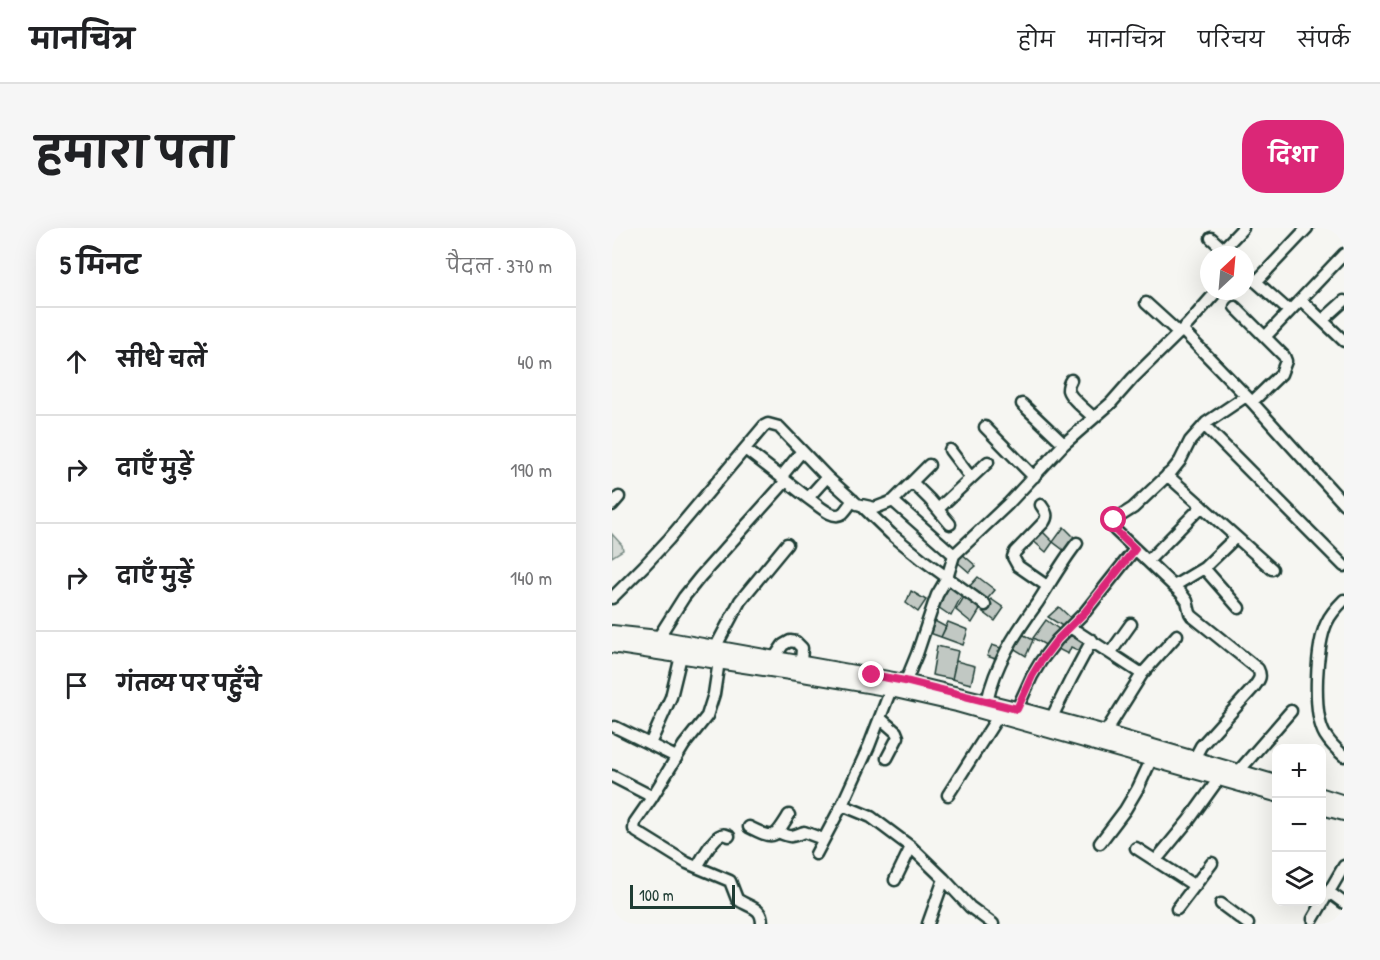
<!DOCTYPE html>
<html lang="hi">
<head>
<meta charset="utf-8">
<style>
  :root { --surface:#fff; --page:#f6f6f6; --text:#202124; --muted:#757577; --line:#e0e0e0; --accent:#db2777 }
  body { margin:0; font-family:"Patrick Hand","Playpen Sans Deva",sans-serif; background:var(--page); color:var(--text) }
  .controls { position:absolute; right:18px; bottom:18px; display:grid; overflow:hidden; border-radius:12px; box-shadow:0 6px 24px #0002 }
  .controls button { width:54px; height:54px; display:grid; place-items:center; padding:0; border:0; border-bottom:2px solid var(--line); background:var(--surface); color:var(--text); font:30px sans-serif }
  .compass { position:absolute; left:588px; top:18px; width:54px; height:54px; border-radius:50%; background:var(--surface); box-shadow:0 6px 24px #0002; rotate:26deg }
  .scale { position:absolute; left:18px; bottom:15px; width:105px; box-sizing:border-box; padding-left:6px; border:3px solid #1f3d34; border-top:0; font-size:16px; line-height:21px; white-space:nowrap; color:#1f3d34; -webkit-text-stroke:4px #f6f6f2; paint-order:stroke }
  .stop { position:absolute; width:18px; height:18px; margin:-14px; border:4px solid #db2777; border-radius:50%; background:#fff }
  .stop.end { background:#db2777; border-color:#fff; box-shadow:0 2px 6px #0008 }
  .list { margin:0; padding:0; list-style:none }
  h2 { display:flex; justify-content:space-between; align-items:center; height:78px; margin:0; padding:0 24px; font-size:26px }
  h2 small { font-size:20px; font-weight:400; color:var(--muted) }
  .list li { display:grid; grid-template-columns:39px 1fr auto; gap:18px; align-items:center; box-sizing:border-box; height:108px; padding:0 24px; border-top:2px solid var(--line) }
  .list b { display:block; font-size:22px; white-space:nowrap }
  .list em { font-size:20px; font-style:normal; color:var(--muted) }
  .icon { flex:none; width:33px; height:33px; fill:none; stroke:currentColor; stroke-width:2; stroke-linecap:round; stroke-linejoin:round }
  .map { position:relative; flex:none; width:732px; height:696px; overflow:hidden; border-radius:24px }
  header { display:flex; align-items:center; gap:36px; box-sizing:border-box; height:84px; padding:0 30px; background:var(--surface); border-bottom:2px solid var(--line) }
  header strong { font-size:28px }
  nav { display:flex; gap:33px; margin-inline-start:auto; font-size:21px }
  .intro { display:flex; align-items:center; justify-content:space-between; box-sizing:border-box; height:144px; padding:0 36px }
  h1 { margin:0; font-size:42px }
  .button { padding:15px 27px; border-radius:24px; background:var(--accent); color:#fff; font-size:21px; font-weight:700 }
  main { display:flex; gap:36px; padding:0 36px }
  aside { flex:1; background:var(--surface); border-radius:24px; box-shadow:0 6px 24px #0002 }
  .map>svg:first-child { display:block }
</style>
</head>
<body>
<header>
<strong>मानचित्र</strong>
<nav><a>होम</a><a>मानचित्र</a><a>परिचय</a><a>संपर्क</a></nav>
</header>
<div class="intro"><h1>हमारा पता</h1><a class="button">दिशा</a></div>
<main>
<aside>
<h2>5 मिनट<small>पैदल · 370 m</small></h2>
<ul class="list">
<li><svg class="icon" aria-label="ahead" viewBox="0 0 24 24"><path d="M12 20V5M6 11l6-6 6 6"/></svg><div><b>सीधे चलें</b></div><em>40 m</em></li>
<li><svg class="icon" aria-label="right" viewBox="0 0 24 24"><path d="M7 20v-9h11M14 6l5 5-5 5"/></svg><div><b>दाएँ मुड़ें</b></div><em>190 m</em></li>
<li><svg class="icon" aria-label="right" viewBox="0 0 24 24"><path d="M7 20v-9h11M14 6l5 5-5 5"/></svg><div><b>दाएँ मुड़ें</b></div><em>140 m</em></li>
<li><svg class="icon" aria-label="arrive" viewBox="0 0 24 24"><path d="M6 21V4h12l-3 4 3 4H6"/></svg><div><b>गंतव्य पर पहुँचे</b></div></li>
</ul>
</aside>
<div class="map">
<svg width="732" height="696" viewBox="0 0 732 696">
  <rect width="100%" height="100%" fill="#f6f6f2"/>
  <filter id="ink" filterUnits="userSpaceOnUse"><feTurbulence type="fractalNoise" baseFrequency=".0167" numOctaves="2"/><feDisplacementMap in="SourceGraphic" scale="12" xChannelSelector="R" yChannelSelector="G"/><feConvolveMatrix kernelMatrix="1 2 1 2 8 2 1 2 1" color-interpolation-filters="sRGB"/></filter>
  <g filter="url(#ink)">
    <path fill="#d6dbd6" stroke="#7a8c85" stroke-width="1.5" d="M0,306l10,11 1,5 -11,7z"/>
    <path fill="#c1c8c3" stroke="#1f3d34" stroke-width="1.5" d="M452,299l12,12 -10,13 -13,-10z
      M429,302l12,12 -7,10 -15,-13z
      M349,325l15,13 -7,6 -14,-12z
      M366,349l17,13 -11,13 -16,-15z
      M340,355l12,8 -13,25 -16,-11z
      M299,363l15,9 -8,12 -12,-9z
      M355,364l16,13 -11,18 -16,-13z
      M379,371l13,9 -9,13 -12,-9z
      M447,379l15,14 -10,6 -16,-10z
      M319,391l15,8 -5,10 -14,-5z
      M434,392l14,10 -11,17 -16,-9z
      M336,394l20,8 -5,15 -22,-8z
      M455,403l21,11 -4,11 -13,-6 -3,7 -12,-6z
      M407,404l14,8 -7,16 -16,-10z
      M380,417l12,4 -3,12 -14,-5z
      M325,418l21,5 -6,28 -20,-4z
      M344,433l19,5 -4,18 -19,-5z"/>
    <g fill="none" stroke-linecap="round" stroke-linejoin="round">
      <g stroke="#1f3d34" stroke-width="15">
        <path id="minor" d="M599,10l12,11
          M616,27l-5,-6 20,-21
          M633,44l44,39
          M644,54l51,-54
          M689,72l43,41
          M534,75l33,30
          M623,79l49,49 2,5 -5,13 -29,28
          M711,92l21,-19
          M570,102l70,72 92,102
          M653,109l79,-83
          M459,152c-2,3 -3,6 -3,10 2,8 20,22 26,28
          M410,176l42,40
          M592,197l140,141
          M373,199l49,50
          M133,221l63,49 19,-21
          M338,222l21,28
          M555,247l105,94
          M169,249l21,-26
          M300,254l18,18 20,24
          M196,270c9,6 25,23 35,15 4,-4 7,-9 10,-13
          M281,273l36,-36
          M0,277l7,-8
          M429,277c4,6 8,10 3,17l-29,30 -2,5 5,9 29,20
          M250,278l29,28 32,26 62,45
          M326,281l50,-47
          M536,333l54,-55
          M592,340l35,40
          M562,358l30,-18 32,-31
          M0,370l32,-32 25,-27 95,-113 4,-2 11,3 48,50 30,27 18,4 18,-7 61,54
          M732,372c-6,6 -13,13 -17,22 -11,22 -15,91 -2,113 5,8 12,15 19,21
          M458,399l72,47
          M46,410l26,-41 16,-20 86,-96
          M103,420l25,-47 47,-57
          M499,424l20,-28
          M162,430l9,-13 7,-4 6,1 6,6 -1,15
          M291,460l14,-34 16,-48 4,-11 10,-17 7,-23 54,-51 56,-60 47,-41 22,-25 55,-54 29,-33
          M375,474c8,-38 29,-70 51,-100 13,-20 24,-40 39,-59
          M405,481l15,-33 9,-15 16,-21 28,-28 50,-63
          M268,490l16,14 2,5 -11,21
          M439,491l20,-40 21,-39
          M3,499l61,30
          M493,505l37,-59 35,-39
          M38,516l21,-47 10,-41
          M582,531l7,-13 53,-59c5,-7 8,-10 4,-18l-66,-53 -2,-3 -3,-12 -6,-8 -66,-63 -2,-7 1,-3 19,-12 39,-37 8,-10 10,-20 16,-18 40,-27
          M626,544l53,-61
          M0,548l35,18 4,5 -16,23 -1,7 3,3 50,31 43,18 7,18c12,9 25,7 25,25
          M336,567l51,-80
          M39,571l33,-54 23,-29 7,-22 5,-33
          M230,577l29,12 40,30 -16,33
          M137,599c26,13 25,12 40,-12
          M166,604c13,6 14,5 26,0l19,7
          M488,615l25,-33 13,-22 14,-30
          M299,619l33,32 -16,45
          M524,620l59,38
          M204,626l26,-49 27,-59 22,-57
          M544,632l33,-40 31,-43
          M85,639c5,-8 14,-26 22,-31 5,-3 6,-1 10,0
          M332,651l26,28 23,17
          M717,664l15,11
          M609,676l27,20
          M565,681l35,-46
          M701,691l31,-53"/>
      </g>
      <g stroke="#1f3d34" stroke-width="18">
        <path id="major" d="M0,405l46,5 247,44 115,28 85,23 171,50
          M0,417l191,29 88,15 66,15 319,90
          M710,568l22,7
          M710,579l22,6"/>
      </g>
      <use href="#minor" stroke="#f6f6f2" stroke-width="10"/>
      <use href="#major" stroke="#f6f6f2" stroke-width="14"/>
    </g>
  </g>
  <g fill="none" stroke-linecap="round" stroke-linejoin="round" filter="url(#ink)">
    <path stroke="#db2777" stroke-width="8" d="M260,447l33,6 112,28 15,-33 9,-15 16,-21 28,-28 50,-63 -20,-19 -2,-6 1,-4"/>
  </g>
</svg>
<div class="controls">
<button>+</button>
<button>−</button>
<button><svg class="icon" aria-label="layers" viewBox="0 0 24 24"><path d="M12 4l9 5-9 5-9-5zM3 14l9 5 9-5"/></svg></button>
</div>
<svg class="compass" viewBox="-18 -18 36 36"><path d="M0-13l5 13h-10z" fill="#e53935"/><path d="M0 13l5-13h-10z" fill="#757577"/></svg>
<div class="scale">100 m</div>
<div class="stop" style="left:502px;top:292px"></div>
<div class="stop end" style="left:260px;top:447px"></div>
</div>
</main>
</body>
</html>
